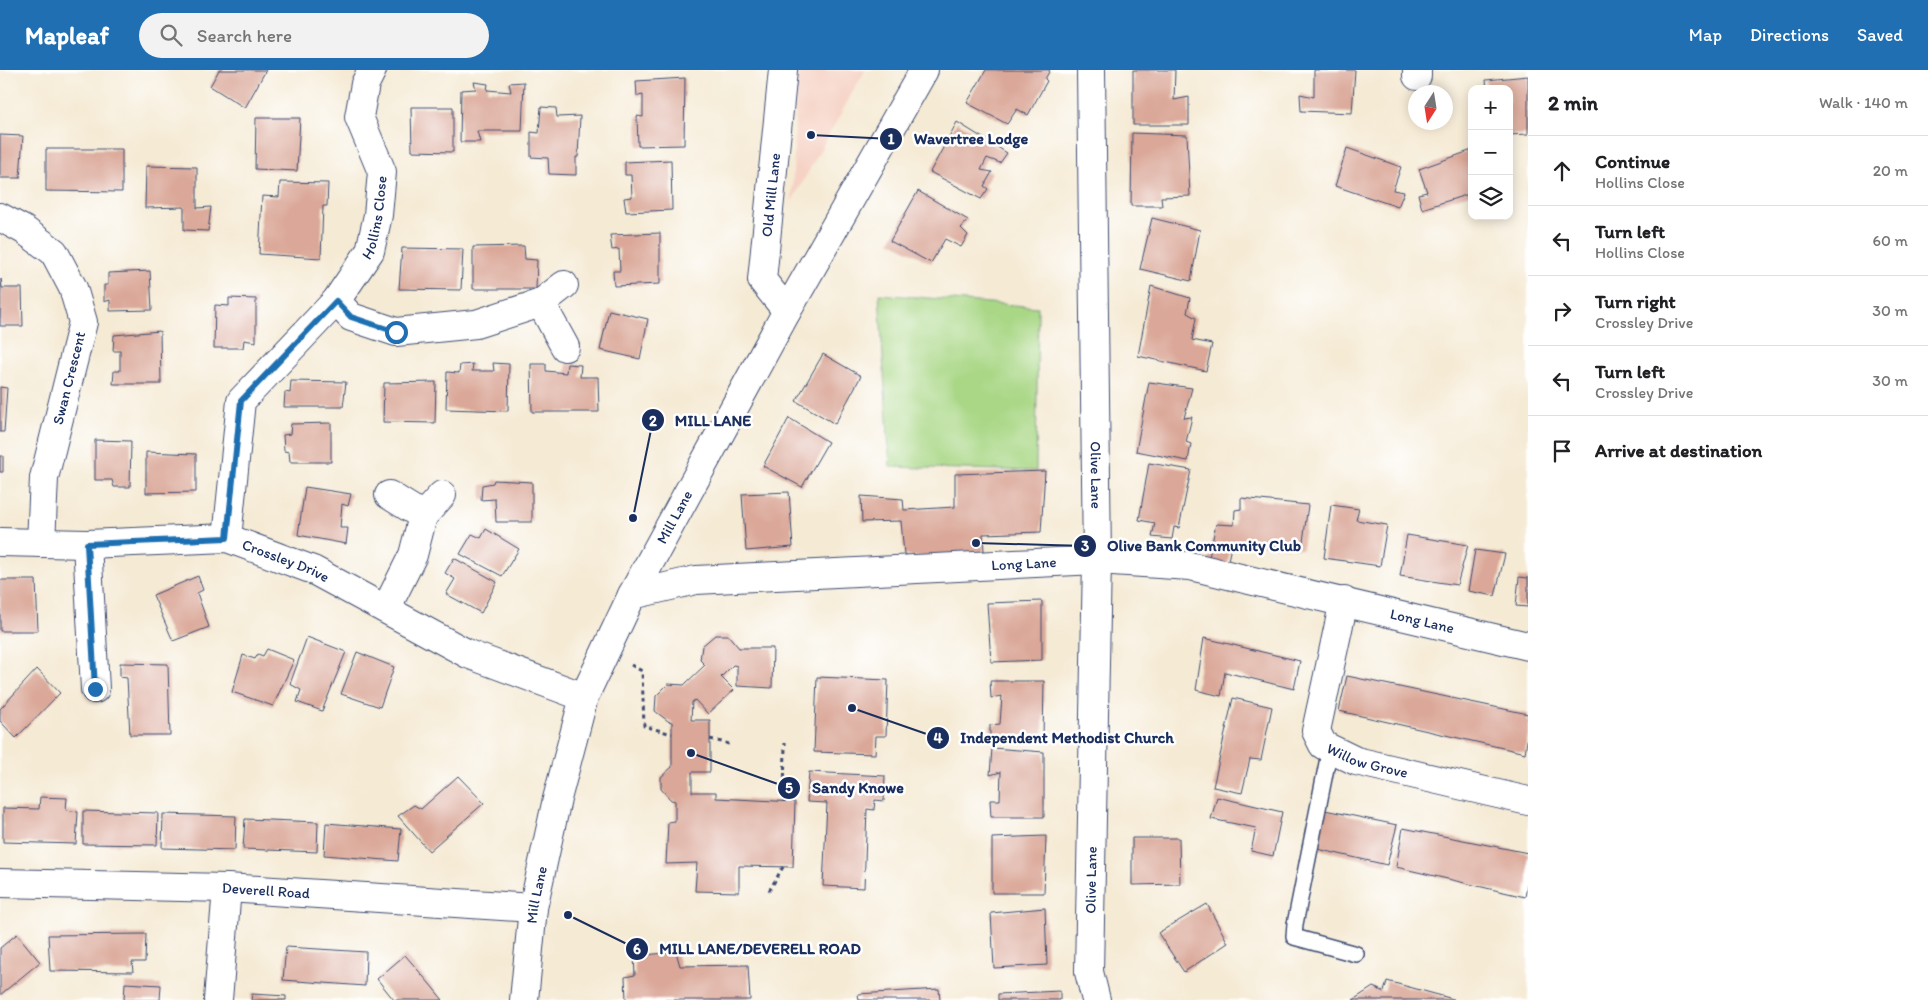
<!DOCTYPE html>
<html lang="en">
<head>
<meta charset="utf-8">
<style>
  :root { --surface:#fff; --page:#f2f2f2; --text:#202124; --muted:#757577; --line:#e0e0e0; --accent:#1f6fb2 }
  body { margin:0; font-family:Itim,sans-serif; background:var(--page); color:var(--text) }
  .controls { position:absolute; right:15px; top:15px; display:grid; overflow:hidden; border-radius:10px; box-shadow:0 2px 12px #0003 }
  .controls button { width:45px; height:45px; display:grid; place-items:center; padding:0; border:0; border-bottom:1px solid var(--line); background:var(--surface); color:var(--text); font:25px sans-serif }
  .compass { position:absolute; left:1408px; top:15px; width:45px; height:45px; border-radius:50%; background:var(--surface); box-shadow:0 2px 12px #0003; rotate:192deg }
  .stop { position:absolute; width:15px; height:15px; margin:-11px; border:4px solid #1f6fb2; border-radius:50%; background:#fff }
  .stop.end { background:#1f6fb2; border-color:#fff; box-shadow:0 1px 5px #0008 }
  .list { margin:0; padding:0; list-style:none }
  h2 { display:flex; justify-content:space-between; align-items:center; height:65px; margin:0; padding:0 20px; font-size:21px }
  h2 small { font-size:16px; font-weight:400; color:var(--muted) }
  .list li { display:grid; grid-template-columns:32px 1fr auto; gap:15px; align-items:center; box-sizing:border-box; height:70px; padding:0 20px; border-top:1px solid var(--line) }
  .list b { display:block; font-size:19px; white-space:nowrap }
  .list p { margin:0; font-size:16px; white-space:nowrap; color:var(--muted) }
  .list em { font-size:16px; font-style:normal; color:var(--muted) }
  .icon { flex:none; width:28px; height:28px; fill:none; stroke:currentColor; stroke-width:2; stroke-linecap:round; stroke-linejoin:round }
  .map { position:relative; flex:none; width:1528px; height:930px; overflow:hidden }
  header { display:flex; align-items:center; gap:30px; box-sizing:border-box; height:70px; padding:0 25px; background:var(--accent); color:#fff }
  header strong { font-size:24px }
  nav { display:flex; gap:28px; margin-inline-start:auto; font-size:18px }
  .search { width:350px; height:45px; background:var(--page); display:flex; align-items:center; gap:12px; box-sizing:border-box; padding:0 18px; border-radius:28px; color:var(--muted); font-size:19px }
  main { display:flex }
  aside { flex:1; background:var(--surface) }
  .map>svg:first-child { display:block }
</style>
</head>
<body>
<header>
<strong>Mapleaf</strong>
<div class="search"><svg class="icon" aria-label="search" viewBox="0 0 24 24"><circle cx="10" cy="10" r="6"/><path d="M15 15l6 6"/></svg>Search here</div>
<nav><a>Map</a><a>Directions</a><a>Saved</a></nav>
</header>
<main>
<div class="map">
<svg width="1528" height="930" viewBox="0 0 1528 930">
  <rect width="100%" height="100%" fill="#fff"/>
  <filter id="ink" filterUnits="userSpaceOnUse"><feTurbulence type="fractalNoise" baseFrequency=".02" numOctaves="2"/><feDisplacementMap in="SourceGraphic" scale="10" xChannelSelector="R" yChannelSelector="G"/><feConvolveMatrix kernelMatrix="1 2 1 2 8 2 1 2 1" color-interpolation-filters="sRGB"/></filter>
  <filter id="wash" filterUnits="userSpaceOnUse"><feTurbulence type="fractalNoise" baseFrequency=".0096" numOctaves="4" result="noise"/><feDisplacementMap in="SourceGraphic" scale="20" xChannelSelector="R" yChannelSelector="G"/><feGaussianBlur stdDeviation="1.12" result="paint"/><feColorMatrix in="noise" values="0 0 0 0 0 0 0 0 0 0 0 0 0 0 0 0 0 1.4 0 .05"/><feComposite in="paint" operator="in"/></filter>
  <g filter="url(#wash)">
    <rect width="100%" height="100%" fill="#f5ead4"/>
    <path fill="#f6d2c4" d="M797,0h68l-73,131z"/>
    <path fill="#a9d785" stroke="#628372" d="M879,224l159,13 -2,164 -146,-4z"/>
    <g id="blocks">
      <path fill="#daa798" d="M219,0h47l-21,38 -35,-22z
        M986,0h64l-5,9 2,2 -19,34 -11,-6 -10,15 -40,-21z
        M1133,0h42l-1,30 15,-3v28h-56z
        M1314,0h41l-3,43 -51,-2 -1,-17 14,3z
        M1528,6v58l-19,1v-46h-22l-1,-9z
        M685,8l-1,67 -46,1 -1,-30 6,1v-22l-6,1 -1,-15z
        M474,12l14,2 -1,6 24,2 -2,-9 15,-1 -2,49h-45l3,11h-20l1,-52 15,-1z
        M411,37h42v45l-41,-1z
        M541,37l15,1 1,9 23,-1 -2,41h-2v18l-27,-1 -1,-16 -17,-1v-25l8,1z
        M256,48h44l-3,53 -42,-2z
        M957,52l50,31 -7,10 -13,-5 -6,12 11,2 -8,14 4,3 -7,10 -51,-27z
        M1132,63l55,2 3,61 -29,1 1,9h-31z
        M0,65l23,1 -3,42h-20z
        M1347,78l54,19 -8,23 11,2 -6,15 -63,-21z
        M46,79h76v43l-76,-1z
        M1472,80v49l-3,-5 -47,15 -4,-15 9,-2 -8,-23z
        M671,90l1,50 -46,2 -2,-14 8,-1 -1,-22h-6v-13z
        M146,96l51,1v41l14,-1 -3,24 -24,-1v-23l-39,1z
        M280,112l48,1 -1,23h-4l-2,52 -62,-4 3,-58 17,1z
        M918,121l50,29 -7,8 7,7 -7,12 -16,-8 -14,24 -41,-22z
        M1152,148l48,12 -9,51 -51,-12z
        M660,163v51l-46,2 -1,-15h7l-1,-22 -7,1 -2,-15z
        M524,176l1,13 12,1 -1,29h-63v-42z
        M402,178l61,1 -2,41 -62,-1z
        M150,201l2,39 -42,1v-11l-6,2v-17h4v-12z
        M1,209l1,9h20l1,38h-23z
        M1151,216l39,12 -3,15 9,5 -4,22 20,4 -6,27 -68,-15z
        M229,228l27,1v43l-12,-2 -1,8h-29l1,-43 14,1z
        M609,240l39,9 -8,40 -40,-9z
        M160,261l1,53h-48l1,-13h6v-20h-7l1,-16z
        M823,284l38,22 -26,48 -39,-23z
        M493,293l16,1 -1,47 -62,-2 1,-37 12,1 1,-8 13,-1 -1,7h22z
        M531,294h15v7l20,2 1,-9 14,1 -1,12h18l1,35h-67z
        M291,311l55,1 -3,25h-59l1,-15 5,1z
        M436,312l-1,41 -52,-1 1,-39z
        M1149,312l43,6 -8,30 8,-1 -6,25 5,2 -3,17 -52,-10z
        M0,317l7,1 -3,44h-4z
        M789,348l39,24 -26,45 -39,-21z
        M331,353v39h-41l-1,-10 -5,-1 -1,-16 7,-1 1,-10z
        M95,370l36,1 -1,46h-16l-2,-7h-17z
        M146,382l50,2v38l-50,1z
        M0,386h3v16h-3z
        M1149,393l42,7 -12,58 -5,-1 -2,12 -20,-2 3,-14 -16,-3z
        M1045,401l-4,61 -58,2 1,17 -71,6 -9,-3 -3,-33 -39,1 -1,-26 42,3 1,11 51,-3v-33z
        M494,410l38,2v40h-36l-1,-23 -14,1 1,-15 11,-2z
        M305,417l46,7 -3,12 -6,-2 -2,24h8l-2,16 -48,-9z
        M789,422l4,55 -47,4 -4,-57z
        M1241,428l67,7 -6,44 -70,-7 -5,23 -19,-3 8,-38 18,1 1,-15 6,-1z
        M1331,435l28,4 -3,11 31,5 -7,41 -56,-8z
        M486,459l33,20 -17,27 -42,-22 12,-20 9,4z
        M1407,465l61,10 -11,40 -57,-9z
        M1475,480l30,4 -10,42 -27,-5z
        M454,488l43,24 -16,31 -35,-19 9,-15 -10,-6z
        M198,506l5,14 -6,3 12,34 -36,14 -20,-46z
        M1519,507l9,1v29l-12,-1z
        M0,510h36l2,51h-38z
        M1042,531v59l-51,2 -4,-59z
        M715,565h13l11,13h34l-1,40 -35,-2v-20l-4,-1 -12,12 13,13 -26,24 -13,-14 -3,2 -1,18h19v52h-18v20h24v6l79,4 -2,65 -54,-1v26l-44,-1 2,-28 -31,1 2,-42 7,-1v-20l-4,-1 -10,-11v-12l11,-10v-45l-4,-1 -13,-10 1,-15 12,-12 16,1 21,-20 -5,-5 2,-14z
        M307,567l39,15 -24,59 -25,-9 4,-12 -11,-6z
        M1204,568l96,23 -6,28 -69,-17 -4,24 -25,-6z
        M267,579l27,11 -21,46 -41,-14 11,-37 12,4 3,-5 5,2z
        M357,582l37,15 -14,40 -39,-13z
        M120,593l48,1 2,71h-40l-3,-57 -7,-1z
        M37,599l23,24 -44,45 -16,-17v-12z
        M1347,606l181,38v21l-3,18 -186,-42z
        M817,607l71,3 -2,56h-10l-1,18 -61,-2z
        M990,611h54l-1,57 -53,1v-14l10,-1 2,-28 -11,2z
        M1233,628l39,9 -11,53 -11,-1 -8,34 -29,-6z
        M992,678l52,4v65h-53l-1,-17h10l1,-28 -11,3z
        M809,702l76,4 -1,25 -9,-1 -1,10 -7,-1 -3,79 -41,-2 4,-83 -20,-1z
        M458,706l26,27 -55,48 -31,-35 16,-11 7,4z
        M40,727l27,1 -1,12 12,2 -2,32 -73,-2v-34l36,1z
        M1217,727l65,15 -9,44 -22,-5 5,-23 -45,-9z
        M1320,739l77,16 -10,40 -74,-17z
        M83,741l75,2 -1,32 -74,-1z
        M163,744l73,2 -1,34 -73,-2z
        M245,749l73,3 -1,30 -74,-3z
        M326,753l75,6 -3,32 -74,-6z
        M1403,758l125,25v27l-3,17 -129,-30z
        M1046,766l-2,57h-52v-55z
        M1132,768h47l1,46 -48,1z
        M1207,834l21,39 -44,29 -26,-39z
        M1045,838l2,57 -53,3 -3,-55z
        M17,864l23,28 -40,33v-47z
        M146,864l-1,28h-13l1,10 -83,-1 -2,-36z
        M286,877l80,5 -1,34 -82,-6z
        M676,882l4,14 68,-1 2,35h-124l-1,-23 10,-2 -1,-19z
        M405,885l24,28 14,17h-49l-17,-21z
        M1387,911l66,18v1h-100l20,-13 11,5z
        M125,913l36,2 -1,15h-36z
        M939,919l1,11h-81l-1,-6z
        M1060,921v9h-62v-6z
        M252,924l34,2v4h-35z"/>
    </g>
  </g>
  <g filter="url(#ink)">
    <use href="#blocks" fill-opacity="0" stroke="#3c4b70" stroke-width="1"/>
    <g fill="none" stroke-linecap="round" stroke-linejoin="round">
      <g stroke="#3c4b70" stroke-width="18">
        <path id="service" d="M1330,678l-35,176 -1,13 62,17"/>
      </g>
      <g stroke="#3c4b70" stroke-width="30">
        <g id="minor">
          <path d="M783,0l-21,210 25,31"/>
          <path id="s1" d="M1091,0l6,490 -8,412 7,28"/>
          <path d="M1417,0v6"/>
          <path d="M0,147l24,13 30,22 19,36 10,34 -39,156 -3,65"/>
          <path d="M336,231l15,16 45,15 80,-8 65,-21 23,-18"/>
          <path d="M541,233l24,44"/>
          <path d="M423,446l19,-21"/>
          <path id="s2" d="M227,468l14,-137 95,-100 34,-50 8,-36 4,-43 -23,-55 6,-33 7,-14"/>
          <path id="s3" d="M0,472l87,2 140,-6 86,32 155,84 116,43"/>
          <path d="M87,474l8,145"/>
          <path id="s4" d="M632,525l64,-15 401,-20 93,6 338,80"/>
          <path id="s5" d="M1344,531l-28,130 7,14 33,16 172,40"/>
          <path d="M386,539l27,-54 10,-39 -34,-21"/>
          <path id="s6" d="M0,813l227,5 306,20"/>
          <path d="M218,930l9,-112"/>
        </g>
      </g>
      <g stroke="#3c4b70" stroke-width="30">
        <g id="tertiary">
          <path id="s7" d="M524,930l9,-92 24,-109 27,-102 48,-102 155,-284 137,-241"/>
        </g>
      </g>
      <path stroke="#3c4b70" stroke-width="3" stroke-dasharray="4 4" stroke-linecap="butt" d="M631,595l11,6 2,55 28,8
        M710,669l19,5
        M784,731l1,-58
        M769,821l14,-24"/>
      <use href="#service" stroke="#fff" stroke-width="15"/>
      <use href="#minor" stroke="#fff" stroke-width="28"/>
      <use href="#tertiary" stroke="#fff" stroke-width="28"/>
    </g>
  </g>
  <g fill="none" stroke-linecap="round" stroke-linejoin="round" filter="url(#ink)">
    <path stroke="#1f6fb2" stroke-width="6" d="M95,619l-8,-145 140,-6 14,-137 95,-100 15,16 45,15"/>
  </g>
  <g text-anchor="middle" stroke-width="5" stroke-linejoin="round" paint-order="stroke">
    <g font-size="15" fill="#1b2f5e" stroke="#fff">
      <text transform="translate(771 125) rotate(-84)" y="5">Old Mill Lane</text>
      <text dy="5" stroke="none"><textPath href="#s2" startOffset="370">Hollins Close</textPath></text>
      <text transform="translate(69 308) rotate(-76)" y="5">Swan Crescent</text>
      <text dy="5" stroke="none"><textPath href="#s1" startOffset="405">Olive Lane</textPath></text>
      <text dy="5" stroke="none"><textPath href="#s7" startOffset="511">Mill Lane</textPath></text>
      <text dy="5" stroke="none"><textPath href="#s3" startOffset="290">Crossley Drive</textPath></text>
      <text dy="5" stroke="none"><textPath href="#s4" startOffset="394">Long Lane</textPath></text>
      <text dy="5" stroke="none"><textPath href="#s4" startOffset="799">Long Lane</textPath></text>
      <text dy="5" stroke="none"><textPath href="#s5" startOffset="196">Willow Grove</textPath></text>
      <text transform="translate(1091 810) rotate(-89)" y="5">Olive Lane</text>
      <text dy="5" stroke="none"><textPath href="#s6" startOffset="266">Deverell Road</textPath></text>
      <text dy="5" stroke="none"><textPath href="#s7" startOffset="106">Mill Lane</textPath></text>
    </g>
  </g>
  <path fill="none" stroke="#1b2f5e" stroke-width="2" d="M811 65L891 69M633 448L653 350M976 473L1085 476M852 638L938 668M691 683L789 718M568 845L637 879"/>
  <g fill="#1b2f5e" stroke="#fff" stroke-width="2">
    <circle cx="811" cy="65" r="5"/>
    <circle cx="633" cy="448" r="5"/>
    <circle cx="976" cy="473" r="5"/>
    <circle cx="852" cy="638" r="5"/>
    <circle cx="691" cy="683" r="5"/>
    <circle cx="568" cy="845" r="5"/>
    <circle cx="891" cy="69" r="12"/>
    <circle cx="653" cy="350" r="12"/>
    <circle cx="1085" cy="476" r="12"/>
    <circle cx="938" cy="668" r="12"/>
    <circle cx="789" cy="718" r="12"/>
    <circle cx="637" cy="879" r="12"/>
  </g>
  <g font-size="15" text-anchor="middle" font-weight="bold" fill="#fff">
    <text x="891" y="74">1</text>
    <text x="653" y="356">2</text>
    <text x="1085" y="481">3</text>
    <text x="938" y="673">4</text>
    <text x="789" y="723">5</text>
    <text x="637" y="884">6</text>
  </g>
  <g font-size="16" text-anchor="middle" font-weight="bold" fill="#1b2f5e" stroke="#fff" stroke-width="5" stroke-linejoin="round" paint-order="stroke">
    <text x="971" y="74">Wavertree Lodge</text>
    <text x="713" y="356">MILL LANE</text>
    <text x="1204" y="481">Olive Bank Community Club</text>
    <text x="1067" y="673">Independent Methodist Church</text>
    <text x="858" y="723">Sandy Knowe</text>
    <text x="760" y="884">MILL LANE/DEVERELL ROAD</text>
  </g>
</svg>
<div class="controls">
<button>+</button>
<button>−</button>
<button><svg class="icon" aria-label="layers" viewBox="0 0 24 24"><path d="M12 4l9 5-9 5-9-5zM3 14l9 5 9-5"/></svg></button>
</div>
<svg class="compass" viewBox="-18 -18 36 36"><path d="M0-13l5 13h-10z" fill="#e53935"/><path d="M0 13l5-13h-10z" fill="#757577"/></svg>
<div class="stop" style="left:396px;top:262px"></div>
<div class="stop end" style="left:95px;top:619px"></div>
</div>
<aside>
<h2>2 min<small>Walk · 140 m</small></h2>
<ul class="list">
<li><svg class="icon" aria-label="ahead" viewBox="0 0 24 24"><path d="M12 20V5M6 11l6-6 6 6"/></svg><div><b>Continue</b><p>Hollins Close</p></div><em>20 m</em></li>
<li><svg class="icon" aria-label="left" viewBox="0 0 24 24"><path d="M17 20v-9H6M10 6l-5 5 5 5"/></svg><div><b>Turn left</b><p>Hollins Close</p></div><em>60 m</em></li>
<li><svg class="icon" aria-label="right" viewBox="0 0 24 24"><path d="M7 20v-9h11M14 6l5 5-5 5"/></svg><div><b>Turn right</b><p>Crossley Drive</p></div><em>30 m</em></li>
<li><svg class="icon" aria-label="left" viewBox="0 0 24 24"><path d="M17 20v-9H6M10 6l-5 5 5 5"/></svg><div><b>Turn left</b><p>Crossley Drive</p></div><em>30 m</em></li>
<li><svg class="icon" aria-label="arrive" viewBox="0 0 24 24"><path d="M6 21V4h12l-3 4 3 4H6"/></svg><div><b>Arrive at destination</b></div></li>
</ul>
</aside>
</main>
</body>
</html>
